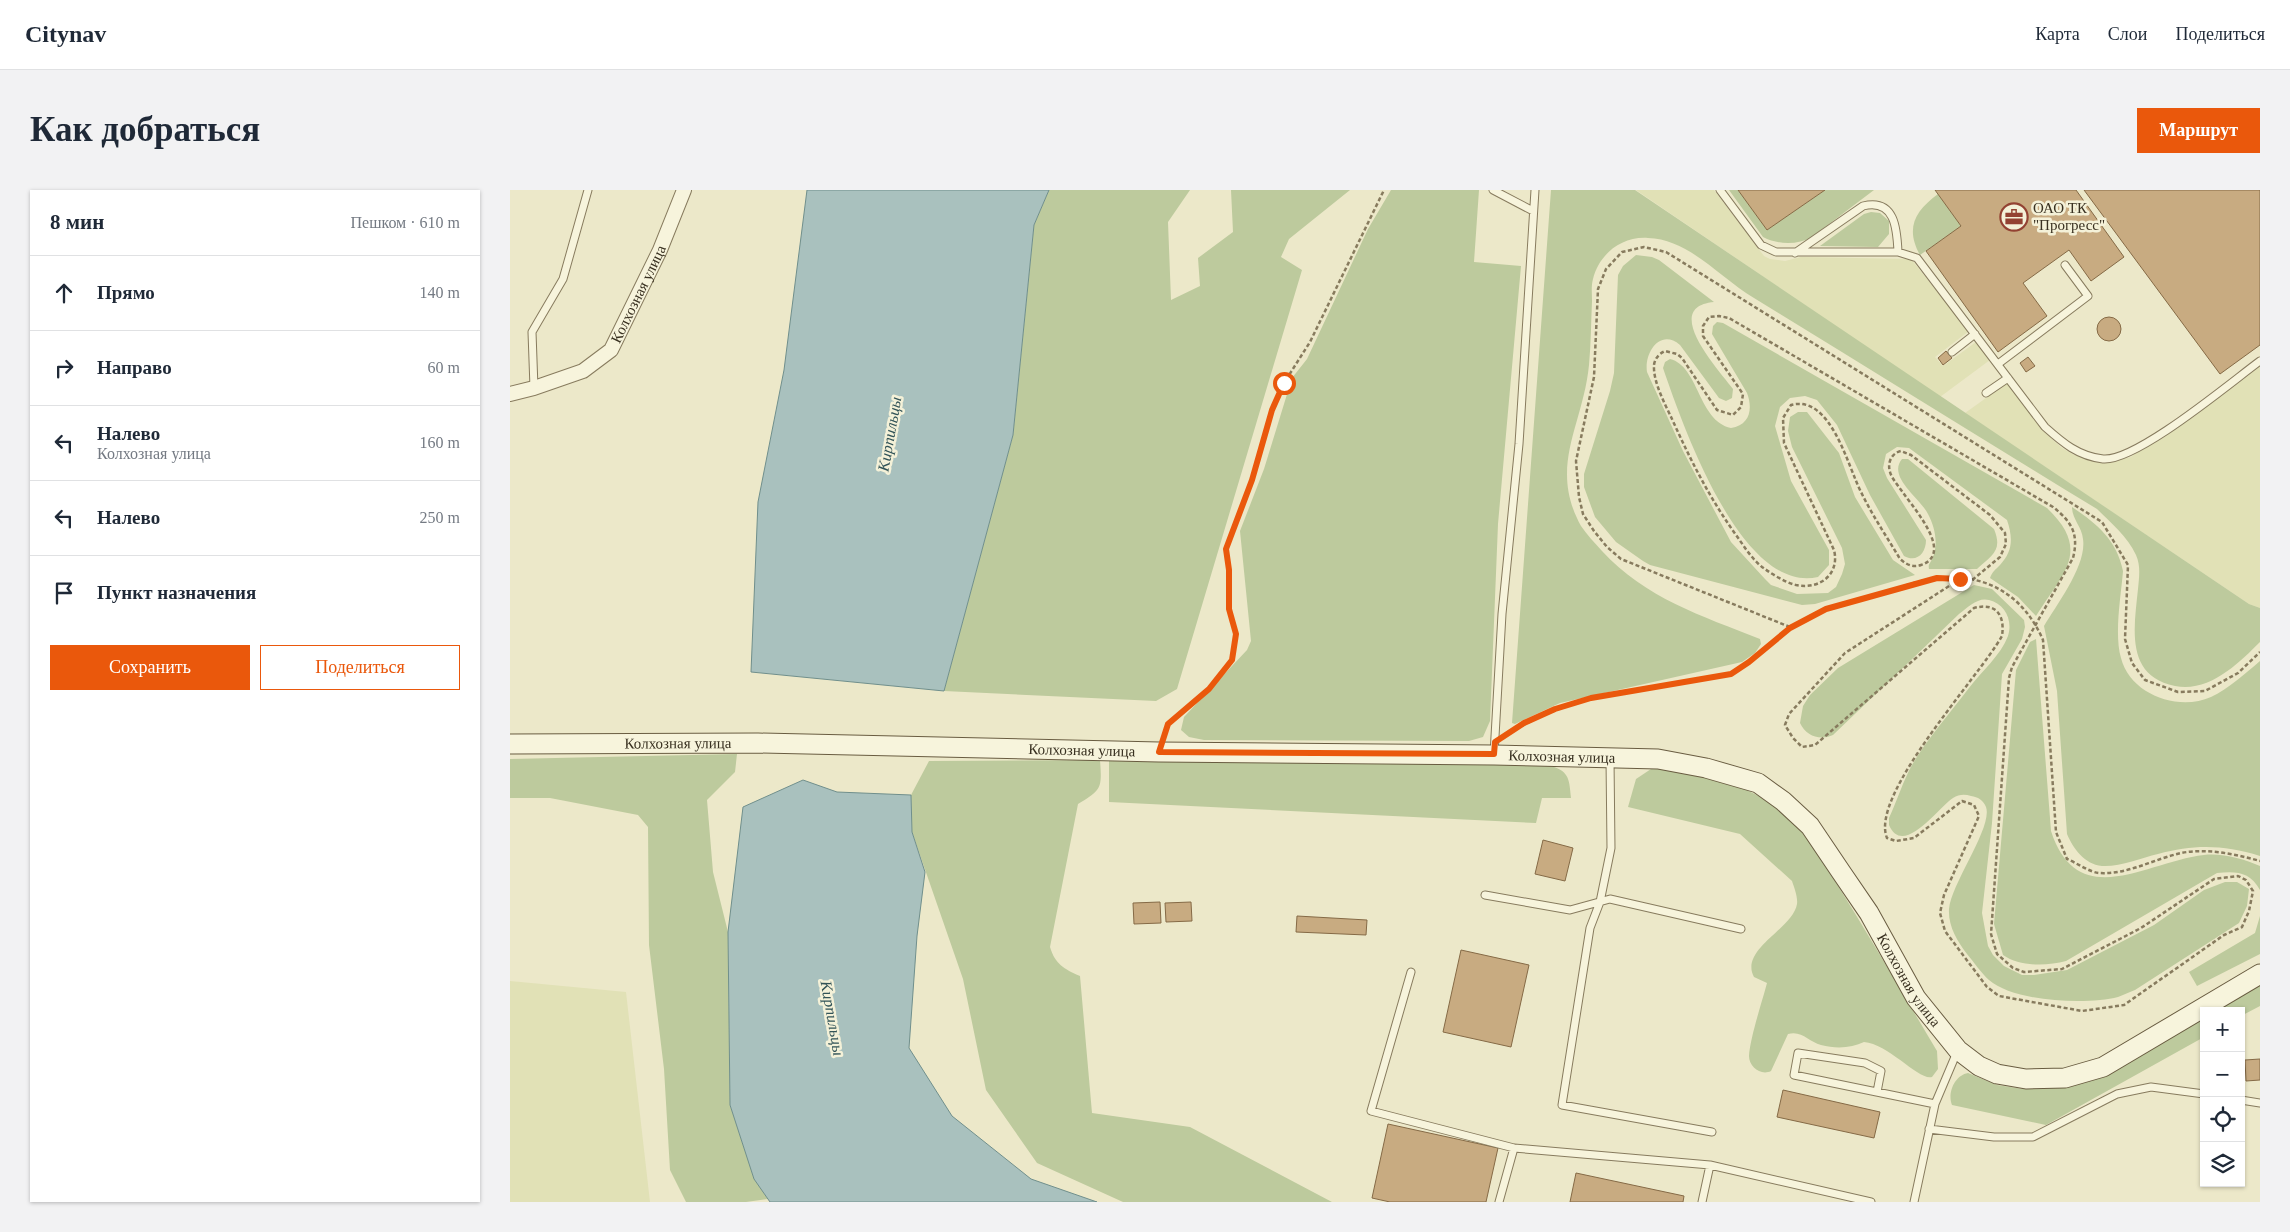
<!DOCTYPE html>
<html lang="ru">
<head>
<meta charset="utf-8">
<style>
  :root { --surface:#fff; --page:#f2f2f3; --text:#1f2937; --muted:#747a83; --line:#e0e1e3; --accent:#ea580c }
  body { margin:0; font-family:"Times New Roman",serif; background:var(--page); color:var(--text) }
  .controls { position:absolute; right:15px; bottom:15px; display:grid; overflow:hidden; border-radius:0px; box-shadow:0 1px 4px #0004 }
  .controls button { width:45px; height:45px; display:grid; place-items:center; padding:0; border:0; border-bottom:1px solid var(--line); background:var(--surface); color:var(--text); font:25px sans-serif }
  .stop { position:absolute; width:15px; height:15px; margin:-11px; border:4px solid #ea580c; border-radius:50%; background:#fff }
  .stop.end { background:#ea580c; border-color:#fff; box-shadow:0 1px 5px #0008 }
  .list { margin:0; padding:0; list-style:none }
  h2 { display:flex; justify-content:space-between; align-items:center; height:65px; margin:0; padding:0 20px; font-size:21px }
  h2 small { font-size:16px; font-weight:400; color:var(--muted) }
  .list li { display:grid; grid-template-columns:32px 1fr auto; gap:15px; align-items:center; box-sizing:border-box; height:75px; padding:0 20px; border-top:1px solid var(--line) }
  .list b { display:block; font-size:19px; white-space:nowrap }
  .list p { margin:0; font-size:16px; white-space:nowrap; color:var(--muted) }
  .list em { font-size:16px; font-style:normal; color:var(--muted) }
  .actions { display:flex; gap:10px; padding:15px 20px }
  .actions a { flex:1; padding:11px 0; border:1px solid var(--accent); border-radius:0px; text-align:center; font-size:18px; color:var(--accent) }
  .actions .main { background:var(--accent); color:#fff }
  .icon { flex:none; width:28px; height:28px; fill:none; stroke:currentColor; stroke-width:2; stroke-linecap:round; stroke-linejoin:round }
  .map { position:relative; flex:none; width:1750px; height:1012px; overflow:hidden; border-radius:0px }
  header { display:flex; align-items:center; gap:30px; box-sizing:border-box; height:70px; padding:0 25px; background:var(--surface); border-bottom:1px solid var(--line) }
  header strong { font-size:24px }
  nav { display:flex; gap:28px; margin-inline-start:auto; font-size:18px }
  .intro { display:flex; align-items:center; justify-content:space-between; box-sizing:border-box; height:120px; padding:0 30px }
  h1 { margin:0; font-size:35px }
  .button { padding:12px 22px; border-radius:0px; background:var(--accent); color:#fff; font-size:18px; font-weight:700 }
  main { display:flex; gap:30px; padding:0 30px }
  aside { flex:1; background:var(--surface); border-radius:0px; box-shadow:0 1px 4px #0004 }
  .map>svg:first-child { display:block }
</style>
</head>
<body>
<header>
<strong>Citynav</strong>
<nav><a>Карта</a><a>Слои</a><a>Поделиться</a></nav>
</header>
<div class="intro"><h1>Как добраться</h1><a class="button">Маршрут</a></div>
<main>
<aside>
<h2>8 мин<small>Пешком · 610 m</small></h2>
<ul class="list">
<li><svg class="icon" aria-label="ahead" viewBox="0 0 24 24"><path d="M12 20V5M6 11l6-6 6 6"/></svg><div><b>Прямо</b></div><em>140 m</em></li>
<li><svg class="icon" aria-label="right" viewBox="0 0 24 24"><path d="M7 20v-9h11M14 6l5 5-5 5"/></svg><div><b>Направо</b></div><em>60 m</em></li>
<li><svg class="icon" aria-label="left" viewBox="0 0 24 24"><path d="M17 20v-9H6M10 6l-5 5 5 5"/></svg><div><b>Налево</b><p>Колхозная улица</p></div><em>160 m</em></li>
<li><svg class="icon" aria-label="left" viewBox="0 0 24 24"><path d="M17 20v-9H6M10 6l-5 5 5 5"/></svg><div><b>Налево</b></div><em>250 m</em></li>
<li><svg class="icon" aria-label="arrive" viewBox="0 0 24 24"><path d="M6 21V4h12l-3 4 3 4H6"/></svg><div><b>Пункт назначения</b></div></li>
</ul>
<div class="actions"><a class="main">Сохранить</a><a>Поделиться</a></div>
</aside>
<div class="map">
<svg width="1750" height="1012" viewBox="0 0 1750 1012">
  <rect width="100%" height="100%" fill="#ece8c9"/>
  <path fill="#e1e1b6" d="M1126,0h78l50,66 6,3 15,2 16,-4 110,2 58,72 -34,26 8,9 33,-24 14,18 -50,37z
    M1750,174v244l-11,-4 -284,-191 42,-30 36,48 19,17 12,7 35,7 22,-5z
    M0,791l116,11 24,210h-140z"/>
  <path fill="#bdca9d" d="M539,0h141l-22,32 3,78 29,-14 -2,-28 35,-26 -2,-42h119l-61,49 -8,18 21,13 -125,419 -21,12 -212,-10 69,-256 21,-210z
    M881,0h88l-5,72 47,4 -23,258 -8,197 -7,16 -14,4 -265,-1 -15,-3 -8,-7 3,-13 63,-67 4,-9 -11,-110 24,-62 28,-91 15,-19 61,-130z
    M1041,0h84l614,414 11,4v34c-21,21 -51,51 -85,44 -50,-10 -41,-58 -37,-97 1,-11 3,-23 -2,-34 -8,-18 -25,-32 -39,-46 -115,-70 -229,-141 -343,-211 -34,-20 -65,-59 -106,-60 -26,-2 -49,16 -55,41 -2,7 -1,15 -1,22 -1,21 -1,43 -3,64 -6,61 -41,101 -8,161 6,9 14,17 21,25 43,47 100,65 158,88l1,5 -6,9 -13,9 -182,41 -45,21 -3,-1z
    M1219,0h9l29,40 58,-40h49l-62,47c-14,8 -34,8 -49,0z
    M1428,4l23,32 -41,29c-15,-27 -5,-44 18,-61z
    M1361,22l9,1 9,8v13l-11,13 -58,-1 44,-32z
    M1126,65l16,2 7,3 55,42c-54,5 5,68 19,87l-1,9 -6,3 -7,-3 -39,-53c-20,-17 -36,8 -33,27l36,79 48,91 34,37 6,6 26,9 31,-1 8,-6 6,-13 3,-10 -3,-16 -50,-101 -4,-16 2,-14 8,-5h9l32,41 16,44 38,63 22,15 -100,29 -13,1 -152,-40 -7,-4 -27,-19 -21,-25 -11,-30v-13l26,-83 4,-18 4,-98 5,-9z
    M1207,132l6,1 324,185c45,43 16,65 -11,108l-18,-19 -28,-19c2,-6 6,-9 10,-13 13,-14 13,-27 7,-45l-98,-72 -12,-1 -11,7 -3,14 4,10 39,62c0,13 -9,23 -22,16l-34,-61 -33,-70 -20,-25 -12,-4 -15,2 -10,9 -5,19 16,55 38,69v15l-11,12c-77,18 -136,-154 -155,-209l2,-6 5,-3c29,7 28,62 61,69 19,-3 22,-19 16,-35l-35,-59 1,-8z
    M1392,269h6l86,70c9,22 -2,26 -17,40h-48c-1,-5 1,-5 3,-10 7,-14 3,-32 -4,-45 -8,-16 -41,-37 -26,-55z
    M1562,317c24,16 45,33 51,64 -2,25 -9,63 -2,87 9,36 57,54 90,39 17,-8 35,-24 49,-36v195c-36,-11 -65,-12 -102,-2 -17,4 -38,13 -56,12 -18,-2 -29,-18 -35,-32l-10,-143 -13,-65c13,-22 43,-61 39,-87 -1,-12 -11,-20 -11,-32z
    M1464,395l18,4 32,31 1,7 -3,12 -20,35 -10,149 -10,90 6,33 5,9 11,11 18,9h12l33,-5 87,-45 50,-35 21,-8h12l12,7 -2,17 -8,17 -104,67c-6,2 -11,5 -17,7 -31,8 -104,5 -129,-17 -8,-7 -15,-18 -22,-26 -10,-13 -19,-28 -18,-45 3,-27 44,-82 37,-102 -3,-7 -8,-10 -15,-11 -6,-2 -12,-2 -18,2 -14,9 -50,60 -64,27v-7c8,-17 14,-37 23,-53 16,-27 38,-52 57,-77 12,-16 32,-33 39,-52 5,-16 -3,-32 -19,-36 -11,-3 -21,7 -30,14l-126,121c-13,6 -27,1 -33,-12l3,-17 7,-11 28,-27z
    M1526,449l15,192c27,83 97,30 153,24 19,-2 39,4 56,11v24c-10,-18 -23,-19 -43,-17l-151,88c-19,5 -46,6 -63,-6l-9,-31 22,-254 14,-28z
    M227,564l-2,18 -28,28 6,72 15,60 2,173 24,73 14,21 -22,3h-60l-16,-32 -6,-101 -15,-124 -1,-118 -10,-12 -88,-17h-40v-39z
    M590,570c2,28 2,30 -22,44l-28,143c5,17 14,22 30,29l12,137 98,14 142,75h-209l-86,-39 -51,-73 -23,-111 -51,-147 -1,-37 18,-34z
    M599,571l439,4c21,6 21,12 23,33h-29l-6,25 -427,-21z
    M1141,579c47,-2 102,18 138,47 20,17 33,44 46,65 35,56 68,113 102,170l1,18 -6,8c-13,4 -43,-33 -68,-35 -12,6 -28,7 -43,3 -12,-3 -19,-15 -33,-11l-17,37c-10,5 -22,-4 -22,-15 1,-18 13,-54 18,-73l-13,-6c-15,-28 39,-48 43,-73 1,-7 -3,-17 -5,-23l-52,-47 -112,-27 8,-28z
    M1750,726v38l-63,32 -8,-14 66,-39z
    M1750,792v24l-19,10v-5h-29z
    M1694,825v22l-158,88 -94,-20c-5,-12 3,-30 16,-32l29,12 26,4 47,-4z"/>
  <path fill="#a9c1be" stroke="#708f8c" d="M297,0h242l-15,35 -21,210 -69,256 -193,-19 7,-170 26,-132z
    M293,590l34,12 74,3 1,37 13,40 -8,64 -8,112 43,68 79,63 66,23h-327l-16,-23 -24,-74 -2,-173 15,-125z"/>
  <path fill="#c8ab81" stroke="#856a46" d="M1228,0h87l-58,40z
    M1425,0h141l48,67 -33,24 -22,-31 -46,33 24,33 -49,36 -72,-101 35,-25z
    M1574,0h176v155l-40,29z
    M1587 139a12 12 0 1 1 24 0a12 12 0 1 1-24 0Z
    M1436,161l6,7 -9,7 -5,-7z
    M1518,167l7,9 -9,6 -6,-9z
    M1033,650l30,8 -8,33 -30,-7z
    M650,712l1,21 -27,1 -1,-21z
    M681,712l1,19 -26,1 -1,-19z
    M787,726l70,4 -1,15 -70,-3z
    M951,760l68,15 -18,82 -68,-15z
    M1750,869v21l-14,1 -1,-21z
    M1273,900l97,22 -6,26 -97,-21z
    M878,934l110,24 -12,54h-96l-18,-4z
    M1066,983l108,23 -1,6h-113z"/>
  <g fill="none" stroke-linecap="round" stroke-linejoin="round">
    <g stroke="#877b5e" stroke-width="9">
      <path id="service" d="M983,0l40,21
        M1210,0l41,55 15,7h122l19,6 128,169c18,16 33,29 58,32 33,3 127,-76 157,-98
        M1285,63l68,-47c32,-8 34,23 35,46
        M1442,162l23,-18
        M1488,174l90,-68 -23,-31
        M24,198l-2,-56 31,-53 25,-89
        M1476,203l22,-15
        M984,564l8,-140 17,-170 16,-254
        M1100,569l1,89 -11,54 -10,26 -28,177 150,27
        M975,705l85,15 40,-11 131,30
        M901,782l-40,139 143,37 196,17 161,37
        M1367,902l4,-21 -16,-8 -67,-10 -4,22c47,10 94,19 141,29
        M1731,910l19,3
        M1419,939l65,8h39l84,-43 34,-7 53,7
        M989,1012l15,-54
        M1192,1012l8,-37
        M1404,1012l21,-98 22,-52"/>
    </g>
    <g stroke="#877b5e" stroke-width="16">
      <g id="minor">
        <path id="s1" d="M0,204l24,-6 49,-17 28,-21 49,-100 24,-60"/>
      </g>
    </g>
    <g stroke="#695c41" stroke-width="21">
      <g id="secondary">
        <path id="s2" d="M0,554l248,-1 401,9 335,3 164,4 48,9 52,15 25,18 27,25 31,46 28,41 47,85 42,52 21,16 18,8 29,5 39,-1 38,-11 157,-93"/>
      </g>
    </g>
    <path stroke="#877b5e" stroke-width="2.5" stroke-dasharray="4 2.5" stroke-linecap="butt" d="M1450,389l-115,74 -56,61 -4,11 8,13 9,9 13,-2 159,-137c23,-6 31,8 28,28 -23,41 -133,159 -115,202l9,3 18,-3 48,-37 12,4 5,11 -35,79 -4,18 5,18 42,56 12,9 83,15 42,-6 100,-70 18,-8 7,-16 4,-20 -7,-11 -8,-4 -24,3 -73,49 -79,41 -38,3 -11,-4 -16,-14 -6,-20 18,-256 3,-11 61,-109c6,-24 -1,-36 -20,-51l-324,-189 -10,-2 -10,1 -6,9v10l40,58 -2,13 -8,8 -16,-5 -35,-52 -5,-4 -12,-3c-6,3 -10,7 -11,14 -1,17 11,39 18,54 19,42 37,78 64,116 8,11 15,23 26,32 10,7 22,15 34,18 24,5 44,-11 38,-35l-50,-107 -1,-25 8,-13c40,-11 57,62 70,87 11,23 26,45 39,67 6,5 12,9 21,6 41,-14 -27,-76 -31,-93 -3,-10 2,-19 11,-21l10,4 79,60 15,18 1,11 -6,13 -29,24
      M1280,437l-169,-68 -14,-12 -13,-16 -11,-17 -4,-17 -3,-36 18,-84 4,-88 8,-20 16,-17 22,-5 22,5 436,270 26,43 -3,74 7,24 13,17 33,12 27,-1 33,-18 22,-21
      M654,546l4,-12 41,-35 23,-28 5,-27 -8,-25v-39l-3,-21 26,-69 20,-70 12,-27 26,-41 74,-152
      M995,546c72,-47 145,-45 226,-62 28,-18 50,-42 79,-58 20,-11 44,-15 65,-21 20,-5 42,-15 63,-17 49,-5 86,18 105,62l13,192 11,27c10,4 22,13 32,14 28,2 55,-14 82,-20 26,-5 54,1 79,8"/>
    <use href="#service" stroke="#f7f4dc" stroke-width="7"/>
    <use href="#minor" stroke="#f7f4dc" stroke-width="14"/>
    <use href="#secondary" stroke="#f7f4dc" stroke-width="19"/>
  </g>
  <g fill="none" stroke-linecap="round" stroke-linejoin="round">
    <path stroke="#ea580c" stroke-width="6" d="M774,193l-12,27 -20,70 -26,69 3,21v39l7,25 -4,26 -23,29 -41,35 -9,28 335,2 1,-12 29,-19 31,-14 36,-11 140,-24 18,-12 41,-34 36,-19 111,-31 23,1"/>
  </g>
  <defs>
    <g id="office-ring" transform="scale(1.4375)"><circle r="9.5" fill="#f4f1d8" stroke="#934232" stroke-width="1.5"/><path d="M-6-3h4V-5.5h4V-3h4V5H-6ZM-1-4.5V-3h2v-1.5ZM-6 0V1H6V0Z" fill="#934232"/></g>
  </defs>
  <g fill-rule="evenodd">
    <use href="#office-ring" x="1504" y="27"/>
  </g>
  <g text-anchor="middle" stroke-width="5" stroke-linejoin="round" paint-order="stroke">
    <g font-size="15" fill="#393121" stroke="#f4f1d8" text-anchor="start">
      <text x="1523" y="23">ОАО ТК<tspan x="1523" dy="17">"Прогресс"</tspan></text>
    </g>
    <g font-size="15" fill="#393121" stroke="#f4f1d8">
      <text dy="5" stroke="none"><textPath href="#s1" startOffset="174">Колхозная улица</textPath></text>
      <text dy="5" stroke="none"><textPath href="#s2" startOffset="168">Колхозная улица</textPath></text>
      <text dy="5" stroke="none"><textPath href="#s2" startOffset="572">Колхозная улица</textPath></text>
      <text dy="5" stroke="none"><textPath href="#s2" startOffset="1052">Колхозная улица</textPath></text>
      <text dy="5" stroke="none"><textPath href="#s2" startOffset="1502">Колхозная улица</textPath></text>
    </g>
    <g font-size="16" font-style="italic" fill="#315357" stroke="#f4f1d8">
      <text transform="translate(379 244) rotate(-80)" y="6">Кирпильцы</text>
      <text transform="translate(323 828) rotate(80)" y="6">Кирпильцы</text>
    </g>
  </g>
</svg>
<div class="controls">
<button>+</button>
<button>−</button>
<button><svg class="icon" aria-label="locate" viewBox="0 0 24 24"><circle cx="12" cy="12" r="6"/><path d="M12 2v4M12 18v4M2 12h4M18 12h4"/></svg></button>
<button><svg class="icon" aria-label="layers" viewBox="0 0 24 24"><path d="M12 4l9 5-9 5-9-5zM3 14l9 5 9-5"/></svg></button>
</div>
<div class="stop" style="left:774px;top:193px"></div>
<div class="stop end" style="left:1450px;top:389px"></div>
</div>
</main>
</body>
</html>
